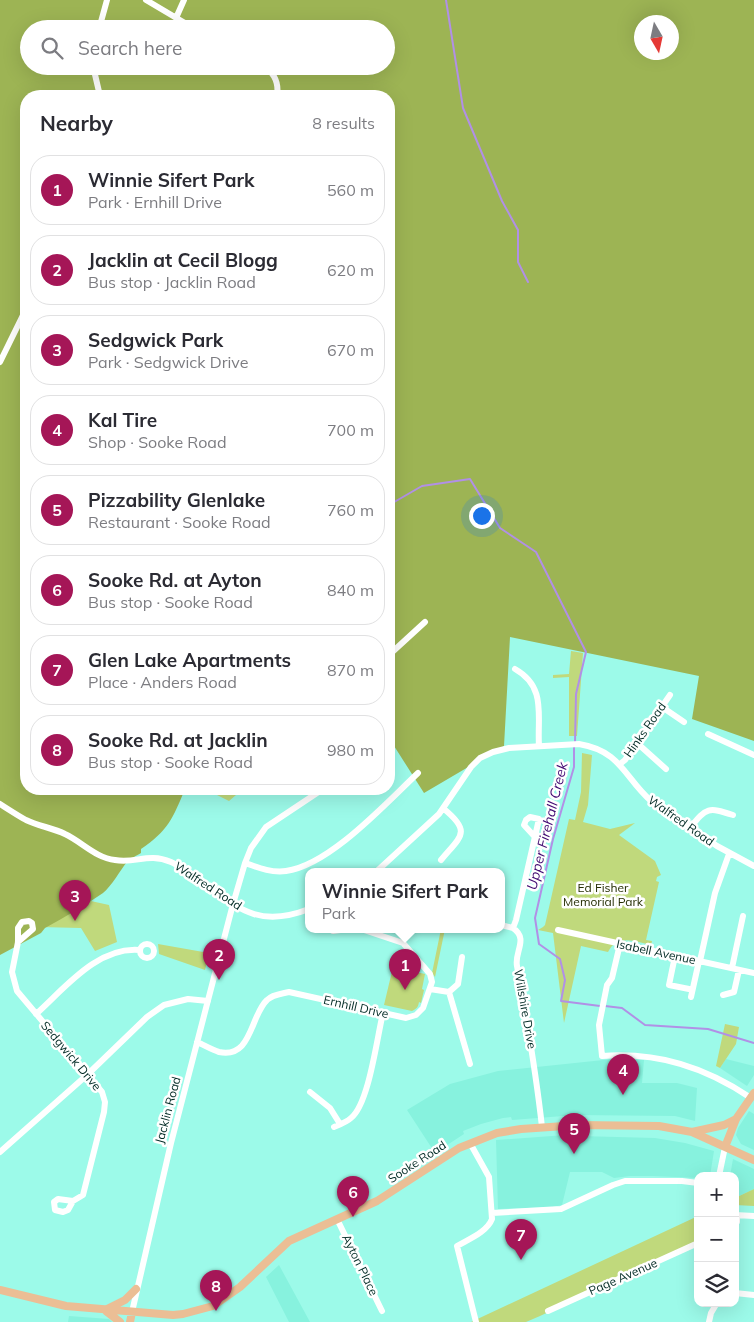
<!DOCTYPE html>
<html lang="en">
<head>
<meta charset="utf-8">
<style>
  :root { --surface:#fff; --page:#f7f7f7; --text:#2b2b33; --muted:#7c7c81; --line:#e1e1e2; --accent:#a51657 }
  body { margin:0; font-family:Mulish,sans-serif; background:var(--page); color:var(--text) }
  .controls { position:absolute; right:15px; bottom:15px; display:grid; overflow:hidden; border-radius:10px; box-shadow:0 5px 20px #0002 }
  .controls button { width:45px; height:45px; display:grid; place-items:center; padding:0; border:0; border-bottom:1px solid var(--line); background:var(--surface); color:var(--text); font:25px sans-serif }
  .compass { position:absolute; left:634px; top:15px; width:45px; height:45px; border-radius:50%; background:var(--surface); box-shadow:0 5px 20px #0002; rotate:171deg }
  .you { position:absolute; left:481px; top:515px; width:18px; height:18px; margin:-12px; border:4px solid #fff; border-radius:50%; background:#1a73e8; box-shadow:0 0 0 8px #1a73e833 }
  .badge { display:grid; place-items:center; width:32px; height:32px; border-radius:50%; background:var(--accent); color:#fff; font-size:16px; font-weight:700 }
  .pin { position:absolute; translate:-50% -41px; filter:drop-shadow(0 1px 2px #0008) }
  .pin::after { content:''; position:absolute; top:26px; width:18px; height:15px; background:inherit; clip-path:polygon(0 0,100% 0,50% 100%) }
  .popup { position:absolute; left:305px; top:868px; width:200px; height:65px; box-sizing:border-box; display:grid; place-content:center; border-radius:10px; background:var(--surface); filter:drop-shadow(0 1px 4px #0005); font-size:16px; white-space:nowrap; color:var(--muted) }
  .popup b { font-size:19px; color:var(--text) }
  .popup::after { content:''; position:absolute; left:50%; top:100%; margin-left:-10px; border:10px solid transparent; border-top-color:var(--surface) }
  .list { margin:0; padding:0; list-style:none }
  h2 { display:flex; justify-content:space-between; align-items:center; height:65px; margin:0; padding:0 20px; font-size:21px }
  h2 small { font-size:16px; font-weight:400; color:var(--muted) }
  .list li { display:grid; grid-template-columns:32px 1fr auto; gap:15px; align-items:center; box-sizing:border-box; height:70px; margin:0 10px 10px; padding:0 10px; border:1px solid var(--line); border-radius:20px }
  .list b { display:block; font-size:19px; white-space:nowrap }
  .list p { margin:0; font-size:16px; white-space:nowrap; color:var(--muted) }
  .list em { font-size:16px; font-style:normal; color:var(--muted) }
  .icon { flex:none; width:28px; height:28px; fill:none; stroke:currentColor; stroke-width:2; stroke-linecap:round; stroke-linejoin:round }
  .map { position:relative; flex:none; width:754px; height:1322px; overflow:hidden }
  .search { position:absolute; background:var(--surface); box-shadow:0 5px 20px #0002; left:20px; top:20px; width:375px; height:55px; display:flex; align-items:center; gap:12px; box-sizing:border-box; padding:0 18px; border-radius:28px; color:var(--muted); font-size:19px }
  .panel { position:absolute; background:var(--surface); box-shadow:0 5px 20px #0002; left:20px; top:90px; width:375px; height:705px; border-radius:20px }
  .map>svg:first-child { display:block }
</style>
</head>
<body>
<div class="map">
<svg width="754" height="1322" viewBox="0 0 754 1322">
  <rect width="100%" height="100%" fill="#9cfae9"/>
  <path fill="#87f2de" d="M613,1059l31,1 -2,23h35l20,5 -2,33 -20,-5 -99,-1 -64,5 -1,-3 -8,1 -22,6 -18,7 1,3 -29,19 -28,-43 43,-26 48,-13z
    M726,1059l28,7v9l-7,11 -27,-18z
    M749,1111l5,3v36l-13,-6 -5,-9 2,-7z
    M579,1134v2l76,2 30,5 29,8 -4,25h-12v2l-45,-2h-23l-16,2 -12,-6h-32l-8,33 -9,2 -55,2 -2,-69z
    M733,1159l21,10v20l-19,9v-22h-5z
    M279,1265l31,57h-21l-23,-45z
    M69,1316l40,3 3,3h-44z"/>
  <path fill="#c0d97c" d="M571,651l12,2 -6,83h-8v-59l-16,1v-3l16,-1z
    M582,753l10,2 -4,50 -5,17 27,7 25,-6 -16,12 36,26 6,14 -4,2 -1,4 3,1 -13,58 6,1 -1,4c-16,-4 -34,-11 -43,7l-27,-6 -17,77 -11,-90 -15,-3 5,-3 2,-2 24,-106 6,1 6,-28z
    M213,789h30l-14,12 -18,-9z
    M50,892l59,13 8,37 -22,9 -14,-23 -42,-1z
    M441,929h4l-10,48 -3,-4z
    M158,944l51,9 -4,17 -46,-16z
    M393,967l32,7 -3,15 2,1 -3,13 -2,-1c-1,6 -3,7 -7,9l-28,-6z
    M725,1024l14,3 -3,17 -16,24 -4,-2z
    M754,1189v17l-19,-1v-7z
    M698,1216v26l-158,74 -14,6h-55z"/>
  <path fill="#9db454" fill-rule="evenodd" d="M0,0h754v741l-62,-22 7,-43 -189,-39 -6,109 -80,47 -35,-55v-642h-363v693h159c-12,29 -17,42 -44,60v4c-4,3 -11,5 -14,9 -6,7 -16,25 -24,31 -19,13 -38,24 -58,35l-4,5 -41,22zM642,22h30v30h-30zM29,29h357v37h-357z"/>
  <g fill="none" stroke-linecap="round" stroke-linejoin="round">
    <path stroke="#b190e6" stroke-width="2" d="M446,0l17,108 39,93 16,29v32l10,20
      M389,505l33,-19 48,-7 30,49 36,24 50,100 -10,42 -1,49
      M574,747v20l-21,72 -18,79 4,26 21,15 5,21 -4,21 39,5
      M605,1006l17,2 23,17 63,4 46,14"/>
    <path stroke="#fff" stroke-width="6" d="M146,0l49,29
      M176,18l8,-18
      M99,29l8,-29
      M93,66l7,30
      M263,66c12,7 16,17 14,30
      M0,362l26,-53
      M389,655l36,-33
      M515,669c32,18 22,47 24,77
      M662,707l22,15
      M708,734l46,21
      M637,743l29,26
      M620,764l5,-4 45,-65
      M0,804c8,5 17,11 26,16 12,6 27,8 39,14 17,8 31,24 50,26 21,4 33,-8 56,2 7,3 15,10 22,14 42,29 62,54 116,33
      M690,828c17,-21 18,-21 43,-13
      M535,837l-11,-12 2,-5 4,-3 9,2 -23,101 -3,8c16,11 1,24 4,38 10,54 19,107 25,161
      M441,860c20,-24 31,-28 3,-51
      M245,863c14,5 27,10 41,8 44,-6 100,-68 132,-98
      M377,871l62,-57 32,-47 9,-9 13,-6 16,-4 70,-4c42,7 45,33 72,57l66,45 37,20
      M501,925l12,3
      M558,930l196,43
      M333,931l15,-2
      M18,942l15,-13 -1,-6 -3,-2 -7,1 -4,6v14l-6,30 5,19 85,101 3,10 -1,10 -21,83 -10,6 -5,9 -5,2 -8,-2 -1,-8 4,-3 15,2
      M140 951a7 7 0 1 1 14 0a7 7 0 1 1-14 0Z
      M620,944l-8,34 -5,7 -8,40 3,31c56,-4 103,11 149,42
      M675,956l-6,29 20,4
      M700,961l15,-68 14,-39
      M732,968l11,-52
      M430,989l19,3
      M449,992l21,72
      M449,992l9,-8 4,-27
      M723,995l11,-3 5,-22
      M691,997l8,-36
      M36,1014c29,-26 61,-67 103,-64
      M197,1042c7,3 15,8 22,10 33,7 31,-36 48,-52 6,-6 14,-6 22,-8l117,26 10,-3 7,-7 9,-26 -2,-8 -27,-31 -42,-14
      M310,1092l20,16 10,16
      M334,1127c5,-2 13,-5 17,-9 18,-14 26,-81 32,-105
      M470,1143l19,34 3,42c-5,13 -23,20 -35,27l19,76
      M0,1152l87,-77 60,-58 17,-12 24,-6 20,2
      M719,1176l6,-29
      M492,1213l69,-4 52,-24 12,-4h57l16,2
      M735,1215l19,1
      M337,1219l45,92
      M735,1224l2,-2v-7
      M735,1293l19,2
      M548,1311l150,-68
      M132,1312l39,-169 62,-239 12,-41 6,-15 15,-21 57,-38
      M709,1322l2,-9 6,-10"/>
    <path stroke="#ebbe95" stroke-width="8" d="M692,1132l32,-7 12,-6
      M725,1147l11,-28 18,-26
      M0,1290l66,16 107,9 10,-1 30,-8 27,-19 49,-46 88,-40 82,-53 38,-15 24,-4 58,-4 80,1 33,6 62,28
      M107,1309l18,-9 11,-11
      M106,1311l14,11
      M130,1322l2,-10"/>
  </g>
  <g text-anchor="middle" stroke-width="5" stroke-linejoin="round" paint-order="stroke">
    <g font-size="12" fill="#002a24" stroke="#fff">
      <text transform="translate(645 730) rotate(-55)" y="4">Hinks Road</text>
      <text transform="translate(681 821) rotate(35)" y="4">Walfred Road</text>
      <text transform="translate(208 886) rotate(33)" y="4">Walfred Road</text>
      <text transform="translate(656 952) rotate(12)" y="4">Isabell Avenue</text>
      <text transform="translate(356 1007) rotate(13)" y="4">Ernhill Drive</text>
      <text transform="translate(525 1009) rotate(80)" y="4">Willshire Drive</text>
      <text transform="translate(71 1056) rotate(50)" y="4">Sedgwick Drive</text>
      <text transform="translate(168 1110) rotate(-75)" y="4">Jacklin Road</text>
      <text transform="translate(417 1162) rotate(-33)" y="4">Sooke Road</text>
      <text transform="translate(360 1265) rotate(64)" y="4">Ayton Place</text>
      <text transform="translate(623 1277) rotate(-24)" y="4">Page Avenue</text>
    </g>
    <g font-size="12" fill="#252e04" stroke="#fff">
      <text x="603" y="892">Ed Fisher<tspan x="603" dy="14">Memorial Park</tspan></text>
    </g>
    <g font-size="14" font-style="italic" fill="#400871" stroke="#fff">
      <text transform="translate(547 826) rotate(-76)" y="5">Upper Firehall Creek</text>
    </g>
  </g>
</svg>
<div class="controls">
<button>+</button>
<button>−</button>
<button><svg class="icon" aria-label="layers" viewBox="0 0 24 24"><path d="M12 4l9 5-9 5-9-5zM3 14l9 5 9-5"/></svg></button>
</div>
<svg class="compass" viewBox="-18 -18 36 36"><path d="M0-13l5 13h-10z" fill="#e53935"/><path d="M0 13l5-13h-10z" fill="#7c7c81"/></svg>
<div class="you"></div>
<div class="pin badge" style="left:405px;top:990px">1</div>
<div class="popup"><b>Winnie Sifert Park</b>Park</div>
<div class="pin badge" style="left:219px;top:980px">2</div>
<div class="pin badge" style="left:75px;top:921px">3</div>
<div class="pin badge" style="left:623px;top:1095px">4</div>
<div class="pin badge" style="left:574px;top:1154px">5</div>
<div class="pin badge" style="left:353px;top:1217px">6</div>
<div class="pin badge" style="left:521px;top:1260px">7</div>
<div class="pin badge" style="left:216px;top:1311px">8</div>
<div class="search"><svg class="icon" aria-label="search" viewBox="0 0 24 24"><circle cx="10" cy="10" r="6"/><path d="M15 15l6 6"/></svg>Search here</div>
<section class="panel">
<h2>Nearby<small>8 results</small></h2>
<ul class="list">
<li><span class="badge">1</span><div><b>Winnie Sifert Park</b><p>Park · Ernhill Drive</p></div><em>560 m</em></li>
<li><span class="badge">2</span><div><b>Jacklin at Cecil Blogg</b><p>Bus stop · Jacklin Road</p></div><em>620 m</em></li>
<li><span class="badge">3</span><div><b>Sedgwick Park</b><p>Park · Sedgwick Drive</p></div><em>670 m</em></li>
<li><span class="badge">4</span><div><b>Kal Tire</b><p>Shop · Sooke Road</p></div><em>700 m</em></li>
<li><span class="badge">5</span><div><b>Pizzability Glenlake</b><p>Restaurant · Sooke Road</p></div><em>760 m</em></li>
<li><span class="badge">6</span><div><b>Sooke Rd. at Ayton</b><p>Bus stop · Sooke Road</p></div><em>840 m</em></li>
<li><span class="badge">7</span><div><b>Glen Lake Apartments</b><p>Place · Anders Road</p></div><em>870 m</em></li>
<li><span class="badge">8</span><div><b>Sooke Rd. at Jacklin</b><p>Bus stop · Sooke Road</p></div><em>980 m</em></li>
</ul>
</section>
</div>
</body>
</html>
